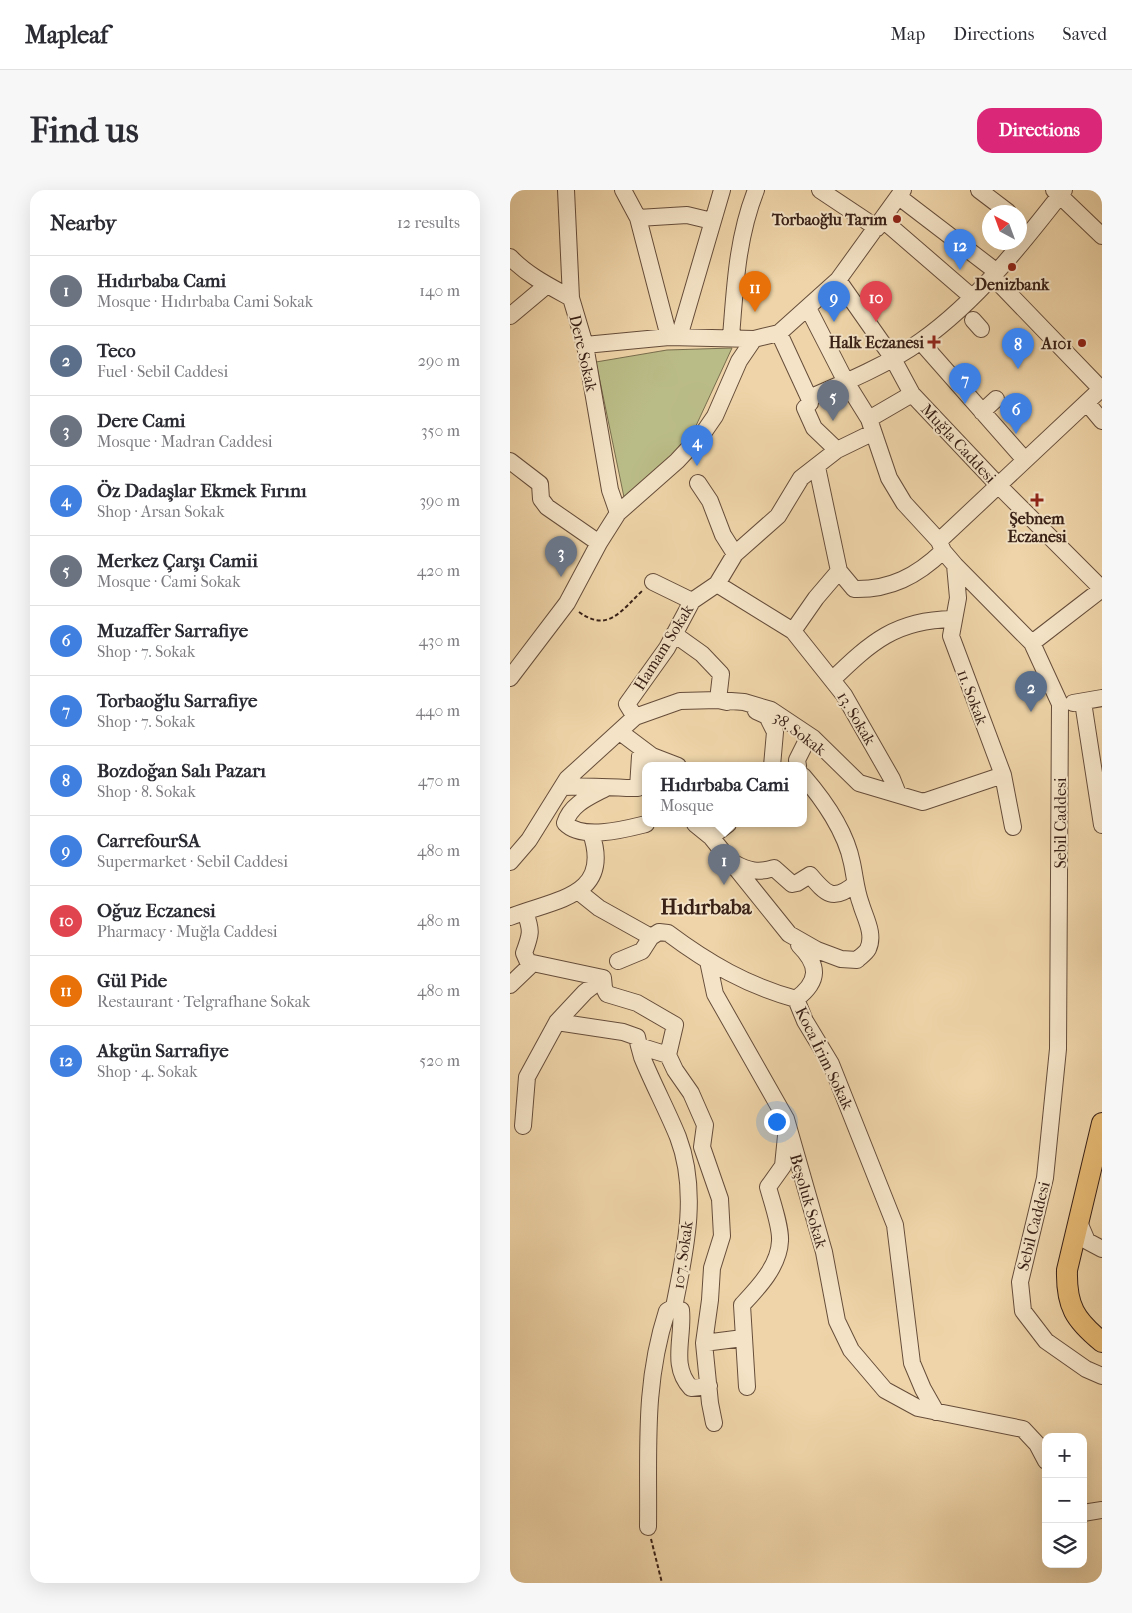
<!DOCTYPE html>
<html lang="en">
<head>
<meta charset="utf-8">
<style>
  :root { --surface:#fff; --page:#f7f7f7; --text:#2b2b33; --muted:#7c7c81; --line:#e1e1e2; --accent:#db2777 }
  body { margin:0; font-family:"IM FELL French Canon",serif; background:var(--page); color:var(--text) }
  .controls { position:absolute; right:15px; bottom:15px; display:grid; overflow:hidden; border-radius:10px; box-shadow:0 5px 20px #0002 }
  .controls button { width:45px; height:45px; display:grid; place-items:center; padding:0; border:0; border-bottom:1px solid var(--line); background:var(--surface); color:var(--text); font:25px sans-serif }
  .compass { position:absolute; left:472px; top:15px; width:45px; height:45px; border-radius:50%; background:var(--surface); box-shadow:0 5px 20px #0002; rotate:319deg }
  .you { position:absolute; left:266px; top:931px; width:18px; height:18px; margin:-12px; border:4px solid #fff; border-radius:50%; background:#1a73e8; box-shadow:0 0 0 8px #1a73e833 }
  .badge { display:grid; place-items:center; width:32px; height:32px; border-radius:50%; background:var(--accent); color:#fff; font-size:16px; font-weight:700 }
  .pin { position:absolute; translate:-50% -41px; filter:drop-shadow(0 1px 2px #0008) }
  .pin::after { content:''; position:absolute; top:26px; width:18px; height:15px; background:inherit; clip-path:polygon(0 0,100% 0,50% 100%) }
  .popup { position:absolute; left:132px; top:572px; width:165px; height:65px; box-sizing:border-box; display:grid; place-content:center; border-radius:10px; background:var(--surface); filter:drop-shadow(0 1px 4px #0005); font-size:16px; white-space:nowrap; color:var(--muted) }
  .popup b { font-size:19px; color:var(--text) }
  .popup::after { content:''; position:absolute; left:50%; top:100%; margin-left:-10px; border:10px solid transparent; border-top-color:var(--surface) }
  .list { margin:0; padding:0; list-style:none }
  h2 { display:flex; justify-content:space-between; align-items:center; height:65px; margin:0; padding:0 20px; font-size:21px }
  h2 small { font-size:16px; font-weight:400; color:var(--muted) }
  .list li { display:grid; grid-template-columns:32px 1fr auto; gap:15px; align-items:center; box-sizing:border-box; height:70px; padding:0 20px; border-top:1px solid var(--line) }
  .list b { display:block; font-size:19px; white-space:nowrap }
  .list p { margin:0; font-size:16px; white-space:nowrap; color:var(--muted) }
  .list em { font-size:16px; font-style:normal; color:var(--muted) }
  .icon { flex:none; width:28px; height:28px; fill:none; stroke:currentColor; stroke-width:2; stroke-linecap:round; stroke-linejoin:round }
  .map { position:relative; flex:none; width:592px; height:1393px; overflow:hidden; border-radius:15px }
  header { display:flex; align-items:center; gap:30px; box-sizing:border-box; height:70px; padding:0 25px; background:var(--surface); border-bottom:1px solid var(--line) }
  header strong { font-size:24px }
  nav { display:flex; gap:28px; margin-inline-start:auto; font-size:18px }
  .intro { display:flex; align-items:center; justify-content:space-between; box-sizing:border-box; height:120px; padding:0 30px }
  h1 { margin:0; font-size:35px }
  .button { padding:12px 22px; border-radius:15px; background:var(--accent); color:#fff; font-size:18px; font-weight:700 }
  main { display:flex; gap:30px; padding:0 30px }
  aside { flex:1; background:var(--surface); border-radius:15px; box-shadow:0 5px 20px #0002 }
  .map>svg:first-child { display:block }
</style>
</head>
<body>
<header>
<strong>Mapleaf</strong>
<nav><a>Map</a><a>Directions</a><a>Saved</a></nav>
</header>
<div class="intro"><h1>Find us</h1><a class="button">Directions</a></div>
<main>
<aside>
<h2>Nearby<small>12 results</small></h2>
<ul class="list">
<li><span class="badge" style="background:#6b7280">1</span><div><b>Hıdırbaba Cami</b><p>Mosque · Hıdırbaba Cami Sokak</p></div><em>140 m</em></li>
<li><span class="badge" style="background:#5c6f8a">2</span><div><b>Teco</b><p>Fuel · Sebil Caddesi</p></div><em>290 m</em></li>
<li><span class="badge" style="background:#6b7280">3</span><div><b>Dere Cami</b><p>Mosque · Madran Caddesi</p></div><em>350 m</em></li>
<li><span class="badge" style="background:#3f7fe0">4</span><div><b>Öz Dadaşlar Ekmek Fırını</b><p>Shop · Arsan Sokak</p></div><em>390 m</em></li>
<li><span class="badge" style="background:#6b7280">5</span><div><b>Merkez Çarşı Camii</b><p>Mosque · Cami Sokak</p></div><em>420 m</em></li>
<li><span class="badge" style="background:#3f7fe0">6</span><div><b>Muzaffer Sarrafiye</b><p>Shop · 7. Sokak</p></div><em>430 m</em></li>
<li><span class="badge" style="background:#3f7fe0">7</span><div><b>Torbaoğlu Sarrafiye</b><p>Shop · 7. Sokak</p></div><em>440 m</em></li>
<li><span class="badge" style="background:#3f7fe0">8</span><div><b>Bozdoğan Salı Pazarı</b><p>Shop · 8. Sokak</p></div><em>470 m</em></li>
<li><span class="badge" style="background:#3f7fe0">9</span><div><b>CarrefourSA</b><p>Supermarket · Sebil Caddesi</p></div><em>480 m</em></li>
<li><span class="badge" style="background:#e0444e">10</span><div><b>Oğuz Eczanesi</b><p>Pharmacy · Muğla Caddesi</p></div><em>480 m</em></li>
<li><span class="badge" style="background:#e8710a">11</span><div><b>Gül Pide</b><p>Restaurant · Telgrafhane Sokak</p></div><em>480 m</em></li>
<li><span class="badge" style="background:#3f7fe0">12</span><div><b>Akgün Sarrafiye</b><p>Shop · 4. Sokak</p></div><em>520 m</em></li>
</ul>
</aside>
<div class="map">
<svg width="592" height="1393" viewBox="0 0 592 1393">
  <rect width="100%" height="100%" fill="#eed4a8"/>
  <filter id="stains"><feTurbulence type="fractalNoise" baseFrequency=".004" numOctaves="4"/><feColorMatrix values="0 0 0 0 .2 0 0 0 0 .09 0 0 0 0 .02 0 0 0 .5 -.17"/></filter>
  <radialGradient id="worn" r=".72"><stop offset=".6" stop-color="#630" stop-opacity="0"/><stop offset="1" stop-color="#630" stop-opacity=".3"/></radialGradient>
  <path fill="#babc87" stroke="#796e4e" d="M222,158l-38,82 -34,41 -35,31 -29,-140 71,-12z"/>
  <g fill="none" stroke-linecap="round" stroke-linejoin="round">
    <g stroke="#664d3a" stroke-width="18">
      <path id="minor" d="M56,0l5,108 14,47 25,145 8,23
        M113,0l15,28 31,119
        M310,0l57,38
        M469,0l29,22
        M544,0l48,46
        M389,7l98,75
        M128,28l49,-3 25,6
        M373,30l89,77
        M0,67c17,18 39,29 61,41
        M483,87l108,112
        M328,90l54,77 20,37 86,91 104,104
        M298,118l38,74 23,37 20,59 15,25 35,38 4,10 12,14 77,78 28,61 -2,345 -13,129 -25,104 3,29 23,30 40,28 16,7
        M0,126l37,-31
        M463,130l8,9
        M269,143l30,65 1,5 -5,5 9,20 23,22
        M169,147l43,-147
        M221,147c4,-50 6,-99 25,-147
        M411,152l104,118
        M75,155l84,-8 85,2 25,-6 59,-53 65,-90
        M299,208c35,-15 82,-35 112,-57 56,-40 101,-97 143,-151
        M577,213l15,18
        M472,222l14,-13
        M359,229l43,-25
        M0,271l30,23 1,15 6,8 52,36
        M307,277l22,104 15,18c36,1 63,-13 89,-38
        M188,293l12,18 13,34 12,19
        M429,351l163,-153
        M445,375l3,33 -7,38 52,139 10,52
        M143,392l39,19
        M207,394l76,47 51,64 48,84 6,15
        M283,441l23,-33 23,-27
        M164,444l28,20 19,20 -3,26 9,2
        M522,453l70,-54
        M0,488l57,-75 32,-60 19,-30 59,-52 27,-29 11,-16 24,-55 15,-22
        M322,490c39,-38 64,-60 120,-61
        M573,512l19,123
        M563,513l29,-5
        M246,521l11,5 8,16 -3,34
        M125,527l45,-16 38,-1 26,2 27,8 42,28 46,45 64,19 80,-27
        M110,542l32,24 26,10
        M288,576l-1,-6 12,-24
        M53,597c25,-2 50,1 75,1l2,-32h12
        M96,598c-17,9 -35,16 -41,35 17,18 61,6 81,1
        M185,634l16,13 78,97 28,16 24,9 16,1c3,-3 9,-7 11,-11 7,-15 -3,-31 -7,-45 -5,-13 -6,-27 -9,-41 -6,-31 -29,-64 -49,-87
        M201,647l17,-13
        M0,672l19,-22 38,-61 68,-62 -8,-13 40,-56 25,-47 25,-17 18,-30 43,-38 23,-38 36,-28 35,-17
        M224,673c14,8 25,10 40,5l18,16 5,-1 13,-8c16,19 23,27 45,9
        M69,702l20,16 52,29 8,-5 9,1c40,30 80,53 128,66l9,22 26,43 64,161 17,138 11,26 13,23
        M15,722c7,19 6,22 -1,41l4,9 75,16 1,10 3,6 30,9 38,22 -7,30 7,15 16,23 14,32 -3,22 18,52 2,37 -10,32 -2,32 -6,43 6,60 4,20
        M0,727c45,-18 103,-20 81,-84
        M108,771l24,-10 9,-14
        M198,771l7,33 71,125 38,133 13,69 14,29 34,40 33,18 105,21 14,15 9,17
        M0,795l23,-22
        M286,809c24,-18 23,-34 3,-54
        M47,832l66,10 14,5 2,9 29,9
        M129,856l3,11c11,27 25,53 36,80 21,55 7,115 -4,170l-7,4c-24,74 -18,140 -19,216
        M13,936l4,-49 30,-55 28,-30 18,-14
        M568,1030l9,21 15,8
        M164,1117l7,3c3,27 -11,56 10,78l18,-2
        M194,1153l39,-5
        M237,1197l-5,-82c16,-17 37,-39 38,-64 1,-14 -8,-39 -12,-54l15,-21 3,-30
        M573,1323l19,-3"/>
    </g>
    <g stroke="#382016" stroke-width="22">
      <path id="major" d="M592,933l-35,147c-1,36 8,50 35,72"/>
    </g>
    <path stroke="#382016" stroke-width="2" stroke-dasharray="4 2.5" stroke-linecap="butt" d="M69,422c29,21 42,-1 63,-21
      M141,1349l11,44"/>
    <use href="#minor" stroke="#f4e3c6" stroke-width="16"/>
    <use href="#major" stroke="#e7ba74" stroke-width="20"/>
  </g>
  <g fill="#8f2418" stroke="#f4e3c6" stroke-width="2">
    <circle cx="387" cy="29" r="5"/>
    <circle cx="502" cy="77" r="5"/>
    <path d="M421.5 144.5h5v5h5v5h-5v5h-5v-5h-5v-5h5z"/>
    <circle cx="572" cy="153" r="5"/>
    <path d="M524.5 302.5h5v5h5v5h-5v5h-5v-5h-5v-5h5z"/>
  </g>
  <g text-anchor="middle" stroke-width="4" stroke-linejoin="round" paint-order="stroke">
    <g font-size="16" font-weight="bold" fill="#382016" stroke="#f4e3c6" text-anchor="end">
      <text x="377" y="35">Torbaoğlu Tarım</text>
      <text x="502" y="100" text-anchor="middle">Denizbank</text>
      <text x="414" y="158">Halk Eczanesi</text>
      <text x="562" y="159">A101</text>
      <text x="527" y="334" text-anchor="middle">Şebnem<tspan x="527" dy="18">Eczanesi</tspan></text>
    </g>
    <g font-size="16" fill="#382016" stroke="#f4e3c6">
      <text transform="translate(74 163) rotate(77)" y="6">Dere Sokak</text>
      <text transform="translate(449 253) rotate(47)" y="6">Muğla Caddesi</text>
      <text transform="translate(153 457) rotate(-58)" y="6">Hamam Sokak</text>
      <text transform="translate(463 507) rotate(69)" y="6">11. Sokak</text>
      <text transform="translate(347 528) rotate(59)" y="6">13. Sokak</text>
      <text transform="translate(290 543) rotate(37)" y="6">38. Sokak</text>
      <text transform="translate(550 633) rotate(-90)" y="6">Sebil Caddesi</text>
      <text transform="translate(315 868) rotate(64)" y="6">Koca İrim Sokak</text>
      <text transform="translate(299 1011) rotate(74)" y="6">Beşoluk Sokak</text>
      <text transform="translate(523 1036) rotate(-76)" y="6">Sebil Caddesi</text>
      <text transform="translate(172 1065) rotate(-82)" y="6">107. Sokak</text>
    </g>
    <g font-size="21" font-weight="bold" fill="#382016" stroke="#f4e3c6">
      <text x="196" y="724">Hıdırbaba</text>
    </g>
  </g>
  <rect width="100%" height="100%" filter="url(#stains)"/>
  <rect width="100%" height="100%" fill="url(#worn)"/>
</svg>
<div class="controls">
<button>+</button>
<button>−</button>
<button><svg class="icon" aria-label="layers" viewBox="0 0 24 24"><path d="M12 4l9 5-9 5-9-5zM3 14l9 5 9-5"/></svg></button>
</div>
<svg class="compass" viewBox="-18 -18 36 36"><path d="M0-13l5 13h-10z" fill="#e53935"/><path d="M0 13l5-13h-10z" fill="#7c7c81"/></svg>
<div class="you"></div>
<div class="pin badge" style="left:214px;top:695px;background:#6b7280">1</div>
<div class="popup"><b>Hıdırbaba Cami</b>Mosque</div>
<div class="pin badge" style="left:521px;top:522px;background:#5c6f8a">2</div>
<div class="pin badge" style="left:51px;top:387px;background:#6b7280">3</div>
<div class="pin badge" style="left:187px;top:276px;background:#3f7fe0">4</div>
<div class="pin badge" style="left:323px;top:231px;background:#6b7280">5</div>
<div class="pin badge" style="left:506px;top:244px;background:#3f7fe0">6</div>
<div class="pin badge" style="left:455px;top:214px;background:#3f7fe0">7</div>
<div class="pin badge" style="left:508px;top:179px;background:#3f7fe0">8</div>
<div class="pin badge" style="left:324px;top:132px;background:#3f7fe0">9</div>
<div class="pin badge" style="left:366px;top:132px;background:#e0444e">10</div>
<div class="pin badge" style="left:245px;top:122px;background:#e8710a">11</div>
<div class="pin badge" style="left:450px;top:80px;background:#3f7fe0">12</div>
</div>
</main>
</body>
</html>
